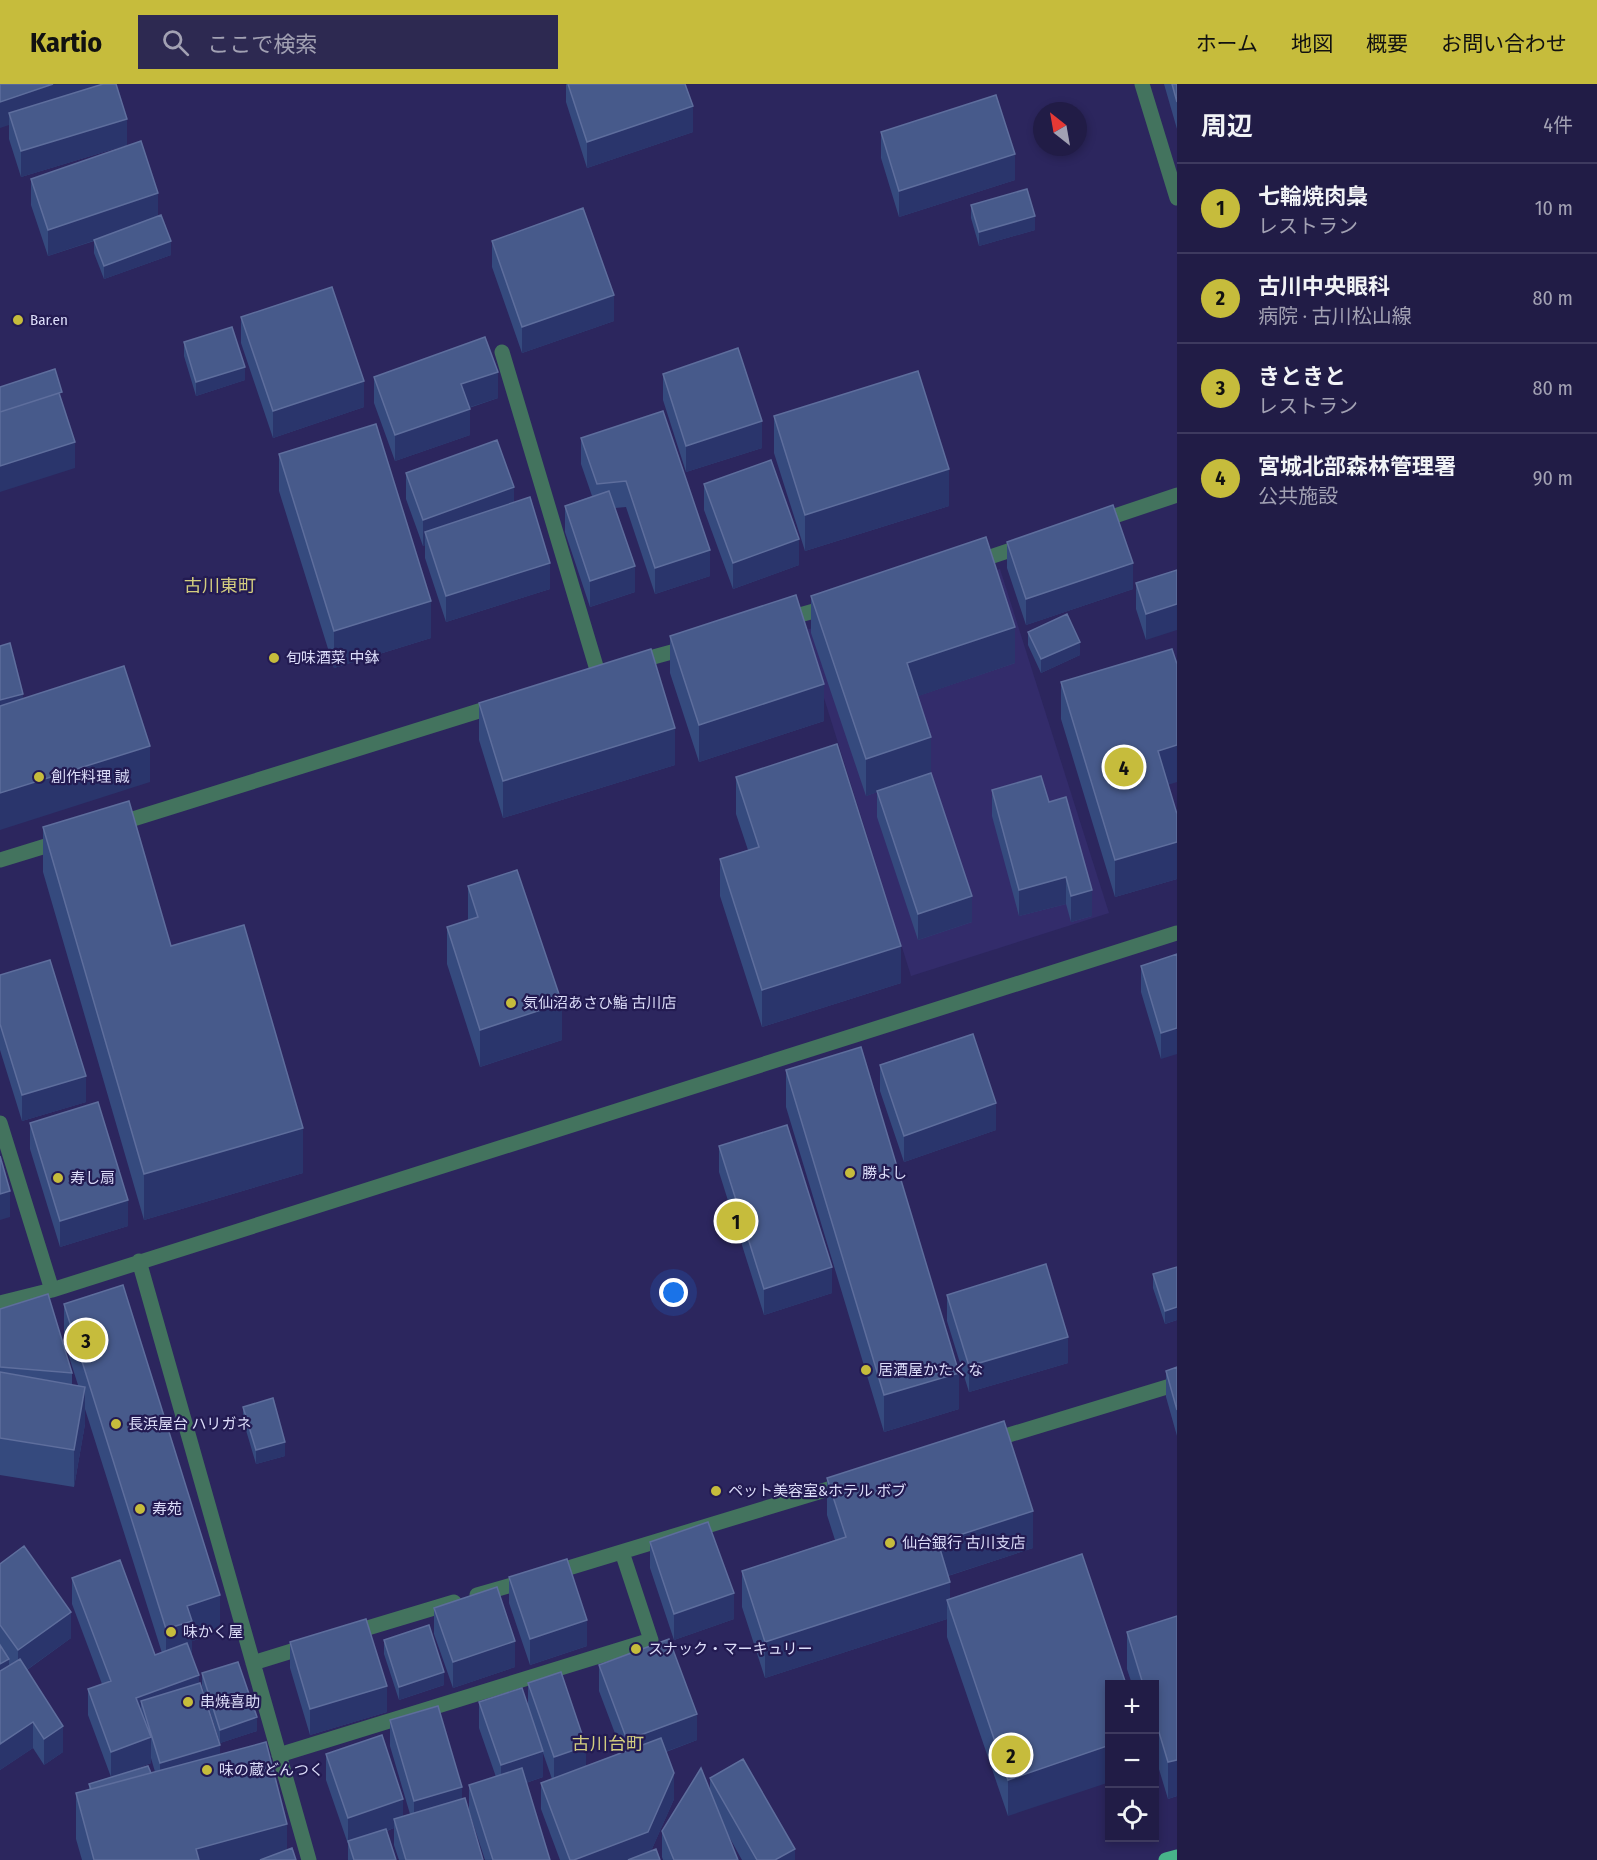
<!DOCTYPE html>
<html lang="ja">
<head>
<meta charset="utf-8">
<style>
  :root { --surface:#211c46; --page:#2d2951; --text:#f1f3f6; --muted:#a2a1b3; --line:#3e3a5f; --accent:#c6bc3c }
  body { margin:0; font-family:"Fira Sans Condensed","Noto Sans JP",sans-serif; background:var(--page); color:var(--text) }
  .controls { position:absolute; right:18px; bottom:18px; display:grid; overflow:hidden; border-radius:0px; box-shadow:0 3px 9px #0003 }
  .controls button { width:54px; height:54px; display:grid; place-items:center; padding:0; border:0; border-bottom:2px solid var(--line); background:var(--surface); color:var(--text); font:30px sans-serif }
  .compass { position:absolute; left:1033px; top:18px; width:54px; height:54px; border-radius:50%; background:var(--surface); box-shadow:0 3px 9px #0003; rotate:329deg }
  .you { position:absolute; left:674px; top:1209px; width:21px; height:21px; margin:-15px; border:4px solid #fff; border-radius:50%; background:#1a73e8; box-shadow:0 0 0 9px #1a73e833 }
  .badge { display:grid; place-items:center; width:39px; height:39px; border-radius:50%; background:var(--accent); color:#111; font-size:20px; font-weight:700 }
  .pin { position:absolute; translate:-50% -50%; border:3px solid #fff; box-shadow:0 2px 6px #0006 }
  .list { margin:0; padding:0; list-style:none }
  h2 { display:flex; justify-content:space-between; align-items:center; height:78px; margin:0; padding:0 24px; font-size:26px }
  h2 small { font-size:20px; font-weight:400; color:var(--muted) }
  .list li { display:grid; grid-template-columns:39px 1fr auto; gap:18px; align-items:center; box-sizing:border-box; height:90px; padding:0 24px; border-top:2px solid var(--line) }
  .list b { display:block; font-size:22px; white-space:nowrap }
  .list p { margin:0; font-size:20px; white-space:nowrap; color:var(--muted) }
  .list em { font-size:20px; font-style:normal; color:var(--muted) }
  .icon { flex:none; width:33px; height:33px; fill:none; stroke:currentColor; stroke-width:2; stroke-linecap:round; stroke-linejoin:round }
  .map { position:relative; flex:none; width:1177px; height:1776px; overflow:hidden }
  header { display:flex; align-items:center; gap:36px; box-sizing:border-box; height:84px; padding:0 30px; background:var(--accent); color:#111 }
  header strong { font-size:28px }
  nav { display:flex; gap:33px; margin-inline-start:auto; font-size:21px }
  .search { width:420px; height:54px; background:var(--page); display:flex; align-items:center; gap:15px; box-sizing:border-box; padding:0 21px; border-radius:0px; color:var(--muted); font-size:22px }
  main { display:flex }
  aside { flex:1; background:var(--surface) }
  .map>svg:first-child { display:block }
</style>
</head>
<body>
<header>
<strong>Kartio</strong>
<div class="search"><svg class="icon" aria-label="search" viewBox="0 0 24 24"><circle cx="10" cy="10" r="6"/><path d="M15 15l6 6"/></svg>ここで検索</div>
<nav><a>ホーム</a><a>地図</a><a>概要</a><a>お問い合わせ</a></nav>
</header>
<main>
<div class="map">
<svg width="1177" height="1776" viewBox="0 0 1177 1776">
  <rect width="100%" height="100%" fill="#2c265e"/>
  <path fill="#332c6b" d="M1000,485l109,344 -198,63 -108,-345z"/>
  <g fill="none" stroke-linecap="round" stroke-linejoin="round">
    <path stroke="#43735e" stroke-width="15" d="M1142,0l35,114
      M502,268l96,321"/>
    <path stroke="#43735e" stroke-width="15" d="M1097,438l80,-27
      M975,478l51,-17
      M782,536l46,-13
      M635,578l55,-15
      M117,740l381,-119
      M0,776l62,-19
      M0,1039l52,167
      M139,1177l170,599
      M0,1219l52,-13 1125,-357
      M989,1357l188,-57
      M552,1489l293,-89
      M477,1511l52,-15
      M351,1549l103,-31
      M253,1579l55,-17
      M279,1671l372,-115 -29,-88"/>
    <path stroke="#47b48a" stroke-width="15" d="M1166,1776l11,-3"/>
  </g>
  <path fill="#354a7e" fill-rule="evenodd" d="M0,0l127,61 -106,32 -12,-38v-14z
    M566,0h119l8,48 -106,36 -21,-66z
    M1164,0h13v45z
    M881,48l134,48 -116,37 -18,-59z
    M31,95l127,37 13,39 -67,24 -10,-26v-12l-46,15 -17,-51z
    M971,121l64,25 -56,16 -8,-28z
    M492,157l122,80 -92,32 -30,-86z
    M241,233l123,90 -91,31 -32,-95z
    M184,258l61,38 -49,16 -12,-40z
    M663,290l99,74 -76,24 -23,-72z
    M374,293l124,21 -29,10 1,27 -75,26 -21,-58z
    M663,327l47,165 -55,18 -29,-87 -11,1 20,84 -45,15 -25,-75v-26l27,-10 -11,-32v-26z
    M774,332l175,90 -144,45 -31,-98z
    M279,370l152,184 -97,30 -55,-177z
    M406,389l108,30 36,86 -104,33 -21,-64v-13l-2,1 -17,-47z
    M704,400l95,81 -66,24 -29,-79z
    M1007,458l126,47 -107,36 -19,-57z
    M1177,486l-31,70 -10,-31v-26z
    M811,512l204,67 -97,33 13,77 41,149 -54,18 -41,-123v-25l-11,4 -55,-163z
    M1028,548l52,23 -39,18 -13,-28z
    M670,552l154,85 -125,41 -29,-89z
    M1061,598l107,103 9,29v65l-62,18 -54,-178z
    M479,619l196,62 -172,53 -24,-78z
    M736,693l165,206 -139,44 -42,-131v-37l28,-9 -12,-36z
    M992,706l57,12 43,114 -21,6 -5,-18 -47,12 -27,-100z
    M43,743l128,119 132,227 -159,47 -101,-348z
    M468,802l94,154 -82,27 -33,-103v-37l21,-7z
    M1177,870l-16,105 -20,-67v-26z
    M0,891l86,127 -64,19 -22,-71z
    M880,981l116,65 -92,32 -24,-71z
    M786,986l173,339 -75,23 -98,-325z
    M30,1039l98,103 -68,21 -30,-98z
    M719,1062l113,147 -68,22 -45,-143z
    M1177,1183v53l-12,4 -12,-36v-14z
    M947,1211l121,68 -99,29 -22,-71z
    M64,1220l156,328 -28,9v16l28,98 67,95 9,10h-214l-6,-21v-46l13,-3v-6l22,-7 -23,-62v-26l14,-5 -30,-80v-26l83,77 7,-2 -77,-244v15l-11,63 -74,-12v-166l72,64v12h6l-14,-44zM151,1674l4,14 -4,1 -29,1 29,-11z
    M1177,1283v69l-11,-39v-26z
    M243,1323l42,49 -29,8 -13,-44z
    M827,1394l206,70 -85,28 2,23 176,85 -118,132 -61,-179v-18l-182,59 -23,-71v-36l93,-31 -8,-25z
    M650,1458l84,77 -60,21 -24,-72z
    M0,1480l71,74 -44,32 36,82 -19,13 -11,-17 -33,22z
    M509,1493l78,69 -57,19 -21,-62z
    M434,1524l81,59 -62,21 -19,-54z
    M1177,1532v180l-9,3 -13,-43v-72h-23l-5,-15v-37z
    M384,1556l60,45 -45,15 -15,-46z
    M290,1558l97,70 -77,23 -20,-67z
    M599,1581l98,75 -31,12 8,47 -23,52 9,9h-100l-19,-51v-26l11,-4 -9,-26v24l-17,6 24,77h-65l-16,-49v-26l27,-8 -17,-49v-26l49,4v-23l58,83 36,-14 -23,-61z
    M202,1589l55,58 -37,12 -18,-57z
    M390,1636l72,79 21,61h-84l-5,-15v-17l-7,3 9,29h-48v-16l-22,-64v-26l77,62 7,-2 -20,-68z
    M710,1694l85,82h-53l-15,-27 11,27h-75l-1,-3v-26l48,-39z"/>
  <path fill="#2a356c" d="M53,0h59l-103,29v12l-9,3v-26z
    M693,22v26l-106,36v-26z
    M127,35v26l-106,32v-26z
    M1015,70v26l-116,37v-26z
    M158,109v26l-110,37v-26z
    M1035,132v14l-56,16v-14z
    M171,157v14l-67,24v-13z
    M614,211v26l-92,32v-26z
    M245,283v13l-49,16v-14z
    M498,288v26l-37,12v-26z
    M364,297v26l-91,31v-27z
    M470,325v26l-75,26v-26z
    M762,337v27l-76,24v-26z
    M75,358v26l-75,24v-26z
    M949,385v37l-144,45v-36z
    M514,403v26l-89,19v13l-2,1v-26z
    M799,455v26l-66,24v-26z
    M710,466v26l-55,18v-26z
    M550,479v26l-104,33v-26z
    M1133,479v26l-107,36v-26z
    M635,482v26l-45,15v-26z
    M431,517v37l-97,30v-37z
    M1177,520v26l-31,10v-26z
    M1015,543v36l-108,37v-37z
    M1080,558v13l-39,18v-14z
    M824,600v37l-125,41v-37z
    M23,610v26l-23,6v-26z
    M675,644v37l-172,53v-37z
    M931,653v37l-65,22v-37z
    M1177,661v37l-19,6v-37z
    M150,662v36l-150,48v-37z
    M1177,758v37l-62,18v-37z
    M1066,793v27l-47,12v-26z
    M1092,806v26l-21,6v-26z
    M972,812v26l-54,18v-26z
    M901,862v37l-139,44v-37z
    M562,919v37l-82,27v-37z
    M1177,944v26l-16,5v-26z
    M86,992v26l-64,19v-26z
    M996,1019v27l-92,32v-26z
    M303,1044v45l-159,47v-46z
    M10,1107v26l-10,3v-26z
    M128,1116v26l-68,21v-26z
    M832,1183v26l-68,22v-26z
    M1177,1223v13l-12,4v-13z
    M1068,1253v26l-99,29v-26z
    M959,1289v36l-75,23v-37z
    M85,1303v37l-11,63v-37z
    M285,1358v14l-29,8v-14z
    M1033,1427v37l-95,31v-37z
    M950,1498v27l-3,-9v19l-182,59v-36z
    M734,1509v26l-60,21v-26z
    M220,1511v37l-28,9v17l-26,8v-37l21,-23z
    M71,1528v26l-53,38v-26z
    M587,1536v26l-57,19v-26z
    M515,1557v26l-62,21v-26z
    M9,1575v26l-9,5v-26z
    M444,1588v13l-45,15v-13z
    M199,1591v26h-58v22l-5,-25z
    M387,1602v26l-77,23v-26z
    M697,1630v26l-70,26v-26z
    M257,1633v14l-37,12v-13z
    M33,1638v26l-33,22v-26z
    M63,1642v26l-19,13v-26z
    M151,1653v26l-40,15v-26z
    M220,1661v26l-60,18v-26z
    M1110,1661v37l-102,34v-36z
    M586,1662v26l-32,11v-26z
    M543,1667v26l-42,14v-26z
    M1177,1676v36l-9,3v-37z
    M674,1689v26l-26,59 -5,2h-69z
    M462,1703v26l-48,14v-26z
    M403,1715v26l-9,-6v9l-45,16 -1,-3v3v-26z
    M287,1740v36h-91v-11z
    M795,1765v11h-20z"/>
  <path fill="#475a8b" stroke="#5e6e9d" stroke-width="1.5" d="M0,0h53l-53,18z
    M103,0h13l11,35 -106,32 -12,-38z
    M568,0h117l8,22 -106,36z
    M1172,0h5v18z
    M996,11l19,59 -116,37 -18,-59z
    M141,57l17,52 -110,37 -17,-51z
    M1027,105l8,27 -56,16 -8,-27z
    M583,124l31,87 -92,32 -30,-86z
    M161,131l10,26 -67,25 -10,-26z
    M332,203l32,94 -91,30 -32,-94z
    M232,243l13,40 -49,15 -12,-40z
    M485,253l13,35 -37,12 9,25 -75,26 -21,-58z
    M738,264l24,73 -76,25 -23,-72z
    M55,285l7,23 -62,20v-25z
    M918,287l31,98 -144,46 -31,-99z
    M59,309l16,49 -75,24v-54z
    M663,327l47,139 -55,18 -29,-87 -29,3 -16,-46z
    M376,340l55,177 -97,30 -55,-177z
    M497,356l17,47 -91,33 -17,-47z
    M771,376l28,79 -66,24 -29,-79z
    M609,407l26,75 -45,15 -25,-75z
    M530,413l20,66 -104,33 -21,-64z
    M1113,421l20,58 -107,36 -19,-57z
    M986,453l29,90 -108,36 24,74 -65,22 -55,-163z
    M1177,486v34l-31,10 -10,-31z
    M796,511l28,89 -125,41 -29,-89z
    M1067,530l13,28 -39,17 -13,-27z
    M10,559l13,51 -23,6v-54z
    M651,565l24,79 -172,53 -24,-78z
    M1172,565l5,15v81l-19,6 19,63v28l-62,18 -54,-178z
    M124,582l26,80 -150,47v-87z
    M837,660l64,202 -139,44 -42,-131 39,-12 -23,-70z
    M931,689l41,123 -54,18 -41,-123z
    M1041,692l8,26 17,-5 26,93 -21,6 -5,-19 -47,13 -27,-100z
    M129,717l42,145 73,-21 59,203 -159,46 -101,-347z
    M517,786l45,133 -82,27 -33,-103 31,-10 -10,-31z
    M1177,870v74l-16,5 -20,-67z
    M50,876l36,116 -64,19 -22,-71v-49z
    M973,950l23,69 -92,33 -24,-71z
    M861,963l98,326 -75,22 -98,-325z
    M98,1018l30,98 -68,21 -30,-98z
    M787,1041l45,142 -68,22 -45,-143z
    M0,1072l10,35 -10,3z
    M1046,1180l22,73 -99,29 -22,-71z
    M1177,1183v40l-12,4 -12,-37z
    M123,1201l97,310 -33,11 5,15 -26,8 -102,-325z
    M48,1210l24,79 -72,-6v-58z
    M1177,1283v43l-11,-39z
    M0,1288l85,15 -11,63 -74,-12z
    M273,1314l12,44 -29,8 -13,-43z
    M1004,1337l29,90 -95,31 12,40 -185,60 -23,-71 104,-34 -19,-59z
    M708,1438l26,71 -60,21 -24,-72z
    M24,1462l47,66 -53,38 -18,-25v-61z
    M1082,1470l44,130h-16v61l-102,35 -61,-180z
    M567,1475l20,61 -57,19 -21,-62z
    M120,1476l35,95 32,-12 12,32 -63,23 15,39 -40,15 -23,-63 23,-8 -39,-103z
    M497,1503l18,54 -62,21 -19,-54z
    M1177,1532v144l-9,2 -13,-43v-35h-12l-16,-52z
    M366,1535l21,67 -77,23 -20,-67z
    M429,1541l15,47 -45,15 -15,-47z
    M669,1555l28,75 -70,26 -28,-75z
    M0,1561l9,14 -9,5z
    M20,1575l43,67 -19,13 -11,-17 -33,22v-73z
    M238,1578l19,55 -37,13 -18,-57z
    M561,1588l25,74 -32,11 -26,-74z
    M200,1599l20,62 -60,18 -19,-62z
    M522,1604l21,63 -42,14 -22,-63z
    M438,1622l24,81 -48,14 -24,-81z
    M382,1651l21,64 -55,19 -22,-64z
    M661,1654l13,35 -26,59 -74,28h-4l-29,-77z
    M266,1658l21,82 -91,25 3,11h-105l-18,-67z
    M743,1675l52,90 -20,11h-18l-47,-82z
    M148,1682l3,7 -60,16 -2,-5z
    M522,1684l28,92h-57l-24,-75z
    M701,1684l37,92h-64l-12,-29z
    M465,1714l18,62h-77l-12,-41z
    M386,1745l10,31h-42l-6,-19z
    M292,1764l4,12h-36z
    M656,1765l4,11h-32z"/>
  <g fill="#c6bc3c" stroke="#231b52" stroke-width="2">
    <circle cx="18" cy="236" r="6"/>
    <circle cx="274" cy="574" r="6"/>
    <circle cx="39" cy="693" r="6"/>
    <circle cx="511" cy="919" r="6"/>
    <circle cx="850" cy="1089" r="6"/>
    <circle cx="58" cy="1094" r="6"/>
    <circle cx="866" cy="1286" r="6"/>
    <circle cx="116" cy="1340" r="6"/>
    <circle cx="716" cy="1407" r="6"/>
    <circle cx="140" cy="1425" r="6"/>
    <circle cx="890" cy="1459" r="6"/>
    <circle cx="171" cy="1548" r="6"/>
    <circle cx="636" cy="1565" r="6"/>
    <circle cx="188" cy="1618" r="6"/>
    <circle cx="207" cy="1686" r="6"/>
  </g>
  <g text-anchor="middle" stroke-width="4.5" stroke-linejoin="round" paint-order="stroke">
    <g font-size="15" fill="#dcddf9" stroke="#231b52" text-anchor="start">
      <text x="30" y="241">Bar.en</text>
      <text x="286" y="579">旬味酒菜 中鉢</text>
      <text x="51" y="698">創作料理 誠</text>
      <text x="523" y="924">気仙沼あさひ鮨 古川店</text>
      <text x="862" y="1094">勝よし</text>
      <text x="70" y="1099">寿し扇</text>
      <text x="878" y="1291">居酒屋かたくな</text>
      <text x="128" y="1345">長浜屋台 ハリガネ</text>
      <text x="728" y="1412">ペット美容室&amp;ホテル ボブ</text>
      <text x="152" y="1430">寿苑</text>
      <text x="902" y="1464">仙台銀行 古川支店</text>
      <text x="183" y="1553">味かく屋</text>
      <text x="648" y="1570">スナック・マーキュリー</text>
      <text x="200" y="1623">串焼喜助</text>
      <text x="219" y="1691">味の蔵どんつく</text>
    </g>
    <g font-size="18" fill="#d3cd7f" stroke="#231b52">
      <text x="220" y="508">古川東町</text>
      <text x="608" y="1666">古川台町</text>
    </g>
  </g>
</svg>
<div class="controls">
<button>+</button>
<button>−</button>
<button><svg class="icon" aria-label="locate" viewBox="0 0 24 24"><circle cx="12" cy="12" r="6"/><path d="M12 2v4M12 18v4M2 12h4M18 12h4"/></svg></button>
</div>
<svg class="compass" viewBox="-18 -18 36 36"><path d="M0-13l5 13h-10z" fill="#e53935"/><path d="M0 13l5-13h-10z" fill="#a2a1b3"/></svg>
<div class="you"></div>
<div class="pin badge" style="left:736px;top:1137px">1</div>
<div class="pin badge" style="left:1011px;top:1671px">2</div>
<div class="pin badge" style="left:86px;top:1256px">3</div>
<div class="pin badge" style="left:1124px;top:683px">4</div>
</div>
<aside>
<h2>周辺<small>4件</small></h2>
<ul class="list">
<li><span class="badge">1</span><div><b>七輪焼肉梟</b><p>レストラン</p></div><em>10 m</em></li>
<li><span class="badge">2</span><div><b>古川中央眼科</b><p>病院 · 古川松山線</p></div><em>80 m</em></li>
<li><span class="badge">3</span><div><b>きときと</b><p>レストラン</p></div><em>80 m</em></li>
<li><span class="badge">4</span><div><b>宮城北部森林管理署</b><p>公共施設</p></div><em>90 m</em></li>
</ul>
</aside>
</main>
</body>
</html>
